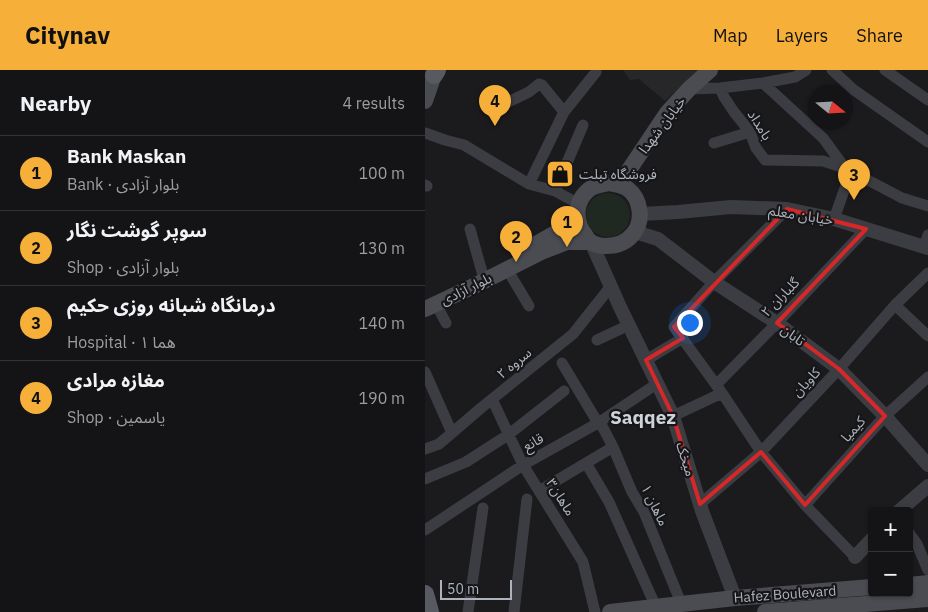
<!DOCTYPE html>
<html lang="en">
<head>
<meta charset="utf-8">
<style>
  :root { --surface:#141416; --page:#1d1d1f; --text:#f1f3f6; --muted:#9d9ea1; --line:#333335; --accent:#f6b03a }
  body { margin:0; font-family:"IBM Plex Sans","Noto Sans Arabic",sans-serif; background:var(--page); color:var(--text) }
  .controls { position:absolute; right:15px; bottom:15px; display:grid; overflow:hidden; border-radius:5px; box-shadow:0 1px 4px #0004 }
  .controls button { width:45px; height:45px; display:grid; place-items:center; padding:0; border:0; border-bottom:1px solid var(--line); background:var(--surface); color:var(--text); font:25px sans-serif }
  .compass { position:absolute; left:383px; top:15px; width:45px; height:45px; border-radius:50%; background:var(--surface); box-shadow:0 1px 4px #0004; rotate:108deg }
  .scale { position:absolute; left:15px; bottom:12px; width:72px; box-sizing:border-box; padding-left:5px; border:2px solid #adb3bd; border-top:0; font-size:14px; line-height:18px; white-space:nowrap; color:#adb3bd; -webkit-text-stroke:4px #161618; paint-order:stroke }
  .you { position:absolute; left:264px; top:252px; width:18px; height:18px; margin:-12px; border:4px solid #fff; border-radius:50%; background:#1a73e8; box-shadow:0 0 0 8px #1a73e833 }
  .badge { display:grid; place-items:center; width:32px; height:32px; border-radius:50%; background:var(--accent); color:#111; font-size:16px; font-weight:700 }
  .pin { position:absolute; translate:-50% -41px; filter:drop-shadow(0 1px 2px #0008) }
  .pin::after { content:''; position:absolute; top:26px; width:18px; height:15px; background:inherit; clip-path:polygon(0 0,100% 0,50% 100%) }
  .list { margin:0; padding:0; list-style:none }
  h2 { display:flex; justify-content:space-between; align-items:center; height:65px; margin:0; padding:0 20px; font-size:21px }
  h2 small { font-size:16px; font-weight:400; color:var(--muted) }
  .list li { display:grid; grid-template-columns:32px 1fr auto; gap:15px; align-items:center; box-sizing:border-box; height:75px; padding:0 20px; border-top:1px solid var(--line) }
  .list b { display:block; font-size:19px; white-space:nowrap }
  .list p { margin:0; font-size:16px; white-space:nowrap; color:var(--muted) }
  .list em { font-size:16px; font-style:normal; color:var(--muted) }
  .map { position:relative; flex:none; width:503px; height:542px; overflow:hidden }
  header { display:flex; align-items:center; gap:30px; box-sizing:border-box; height:70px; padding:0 25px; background:var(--accent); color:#111 }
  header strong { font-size:24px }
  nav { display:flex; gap:28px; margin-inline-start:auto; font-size:18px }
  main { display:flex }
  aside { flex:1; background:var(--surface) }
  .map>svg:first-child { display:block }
</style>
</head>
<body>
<header>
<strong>Citynav</strong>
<nav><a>Map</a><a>Layers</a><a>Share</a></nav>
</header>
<main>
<aside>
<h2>Nearby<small>4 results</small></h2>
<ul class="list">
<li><span class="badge">1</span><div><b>Bank Maskan</b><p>Bank · بلوار آزادی</p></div><em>100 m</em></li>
<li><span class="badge">2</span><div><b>سوپر گوشت نگار</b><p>Shop · بلوار آزادی</p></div><em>130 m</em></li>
<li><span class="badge">3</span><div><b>درمانگاه شبانه روزی حکیم</b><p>Hospital · هما ۱</p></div><em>140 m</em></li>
<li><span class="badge">4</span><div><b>مغازه مرادی</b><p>Shop · یاسمین</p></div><em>190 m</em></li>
</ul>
</aside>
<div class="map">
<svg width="503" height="542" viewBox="0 0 503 542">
  <rect width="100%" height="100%" fill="#1b1b1d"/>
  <path fill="#27272a" d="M198,0h75l-33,31 -26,-22 -9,1z"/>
  <path fill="#202921" d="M161 145a22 22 0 1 1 44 0a22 22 0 1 1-44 0Z"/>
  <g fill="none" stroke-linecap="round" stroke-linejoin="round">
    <path stroke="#3c3d42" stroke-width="11" d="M407,0l22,20 74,52
      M460,0l43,30
      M338,13l60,55 22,30 57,30 26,8
      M295,18l43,-5 32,-6 11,-7
      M264,19l31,-1 4,9 10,15 16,20 6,16 9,12 58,1 22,7
      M67,40l37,-18 10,-8 3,1 22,27
      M0,63l20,7 19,5 65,39 26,7 24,13
      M289,73l36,-11
      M104,114l35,-72 32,-40v-2
      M0,115l2,1
      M130,121l28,-66
      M362,139l-73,73 -40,45 48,66 39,59 44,53 50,52
      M409,149l17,-48
      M45,159l12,43
      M501,171l2,-6
      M82,199l22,37
      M11,234l10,19
      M470,235l33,31
      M172,270l32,-15
      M221,290l37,-22
      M137,293l36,60
      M0,302l27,61
      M291,315l61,-62 89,-94
      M67,329l31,66 60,97 12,50
      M248,346l49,-23
      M175,352l13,25 19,45 12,20 37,91
      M0,379l14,-5 42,-36 92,-74 38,-48
      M161,393l23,39 47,105
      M0,409l41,-17 42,-27 56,-44
      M114,421l74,-44
      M275,434l61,-52 78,-83 56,-64 33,-32
      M380,435l80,-89 43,-39
      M0,460l98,-65 75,-42 60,-40
      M484,463l8,11 11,26
      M43,542l15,-104
      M89,542l13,-113"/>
    <path stroke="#3c3d42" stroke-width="14" d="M215,144l38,-2 53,-5 56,2 47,10 94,29
      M210,162l23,7 56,43 63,41 62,46 46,47 43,49
      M166,172l29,65 53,109 29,95 33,87
      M474,441l29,-25
      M430,487l17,-18"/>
    <path stroke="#4a4c52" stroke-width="16" d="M0,31l9,-26
      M184,113c7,1 13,2 19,6 13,10 16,32 5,45 -7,9 -16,12 -27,12 -4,0 -11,-1 -15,-4 -1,0 -5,-5 -5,-6 -12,-14 -12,-36 5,-48 6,-3 12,-4 18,-5z
      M194,115l48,-72 22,-24 21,-19
      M104,178l30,-17 20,-7
      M0,239l55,-26 61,-31 26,-10h24
      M484,515l19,-2
      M185,542l125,-14 137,-11
      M340,542l163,-13"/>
    <path stroke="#585a61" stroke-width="18" d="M9,5l3,-5
      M0,524l5,18"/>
  </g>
  <path fill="none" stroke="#d62828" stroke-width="4" stroke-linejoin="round" d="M362,139l79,20 -89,94 62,46 46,47 -80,89 -44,-53 -61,52 -27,-88 -27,-56 37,-22 -9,-11z"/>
  <defs>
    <g id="shop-square" transform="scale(1.4375)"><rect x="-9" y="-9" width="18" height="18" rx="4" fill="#f6b03a" stroke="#161618"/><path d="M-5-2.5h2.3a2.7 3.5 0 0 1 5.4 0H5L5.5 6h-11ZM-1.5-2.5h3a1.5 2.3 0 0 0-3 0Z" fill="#111"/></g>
  </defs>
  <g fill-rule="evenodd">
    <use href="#shop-square" x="135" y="104"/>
  </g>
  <g text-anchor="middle" stroke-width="4.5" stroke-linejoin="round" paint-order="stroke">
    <g font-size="14" fill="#adb3bd" stroke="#161618">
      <text transform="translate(237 55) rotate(-53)" y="5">خیابان شهدا</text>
      <text transform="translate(335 55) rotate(58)" y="5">بامداد</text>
      <text transform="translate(376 145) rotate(9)" y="5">خیابان معلم</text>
      <text transform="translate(41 219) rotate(-26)" y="5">بلوار آزادی</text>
      <text transform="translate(355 227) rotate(-46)" y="5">گلباران ۲</text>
      <text transform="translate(368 265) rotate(36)" y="5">تابان</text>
      <text transform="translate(89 293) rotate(-39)" y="5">سروه ۲</text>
      <text transform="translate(381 312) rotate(-47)" y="5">کاویان</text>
      <text transform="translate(428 359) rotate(-48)" y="5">کیمیا</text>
      <text transform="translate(108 372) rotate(-29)" y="5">قانع</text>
      <text transform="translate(261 389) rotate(73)" y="5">میخک</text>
      <text transform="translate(136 427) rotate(58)" y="5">ماهان۳</text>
      <text transform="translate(230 435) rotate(64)" y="5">ماهان ۱</text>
      <text transform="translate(360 524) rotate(-4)" y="5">Hafez Boulevard</text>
    </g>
    <g font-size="14" fill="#adb3bd" stroke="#161618" text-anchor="start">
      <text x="154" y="109">فروشگاه تبلت</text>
    </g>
    <g font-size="19" font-weight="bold" fill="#ced2d9" stroke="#161618">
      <text x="218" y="354">Saqqez</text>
    </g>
  </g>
</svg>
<div class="controls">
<button>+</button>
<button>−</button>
</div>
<svg class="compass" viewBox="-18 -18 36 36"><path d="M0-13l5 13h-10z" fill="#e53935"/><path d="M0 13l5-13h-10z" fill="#9d9ea1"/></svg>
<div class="scale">50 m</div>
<div class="you"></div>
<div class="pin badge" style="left:142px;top:177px">1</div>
<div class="pin badge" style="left:91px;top:192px">2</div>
<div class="pin badge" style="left:429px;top:130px">3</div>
<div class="pin badge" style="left:70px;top:56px">4</div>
</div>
</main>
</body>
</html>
